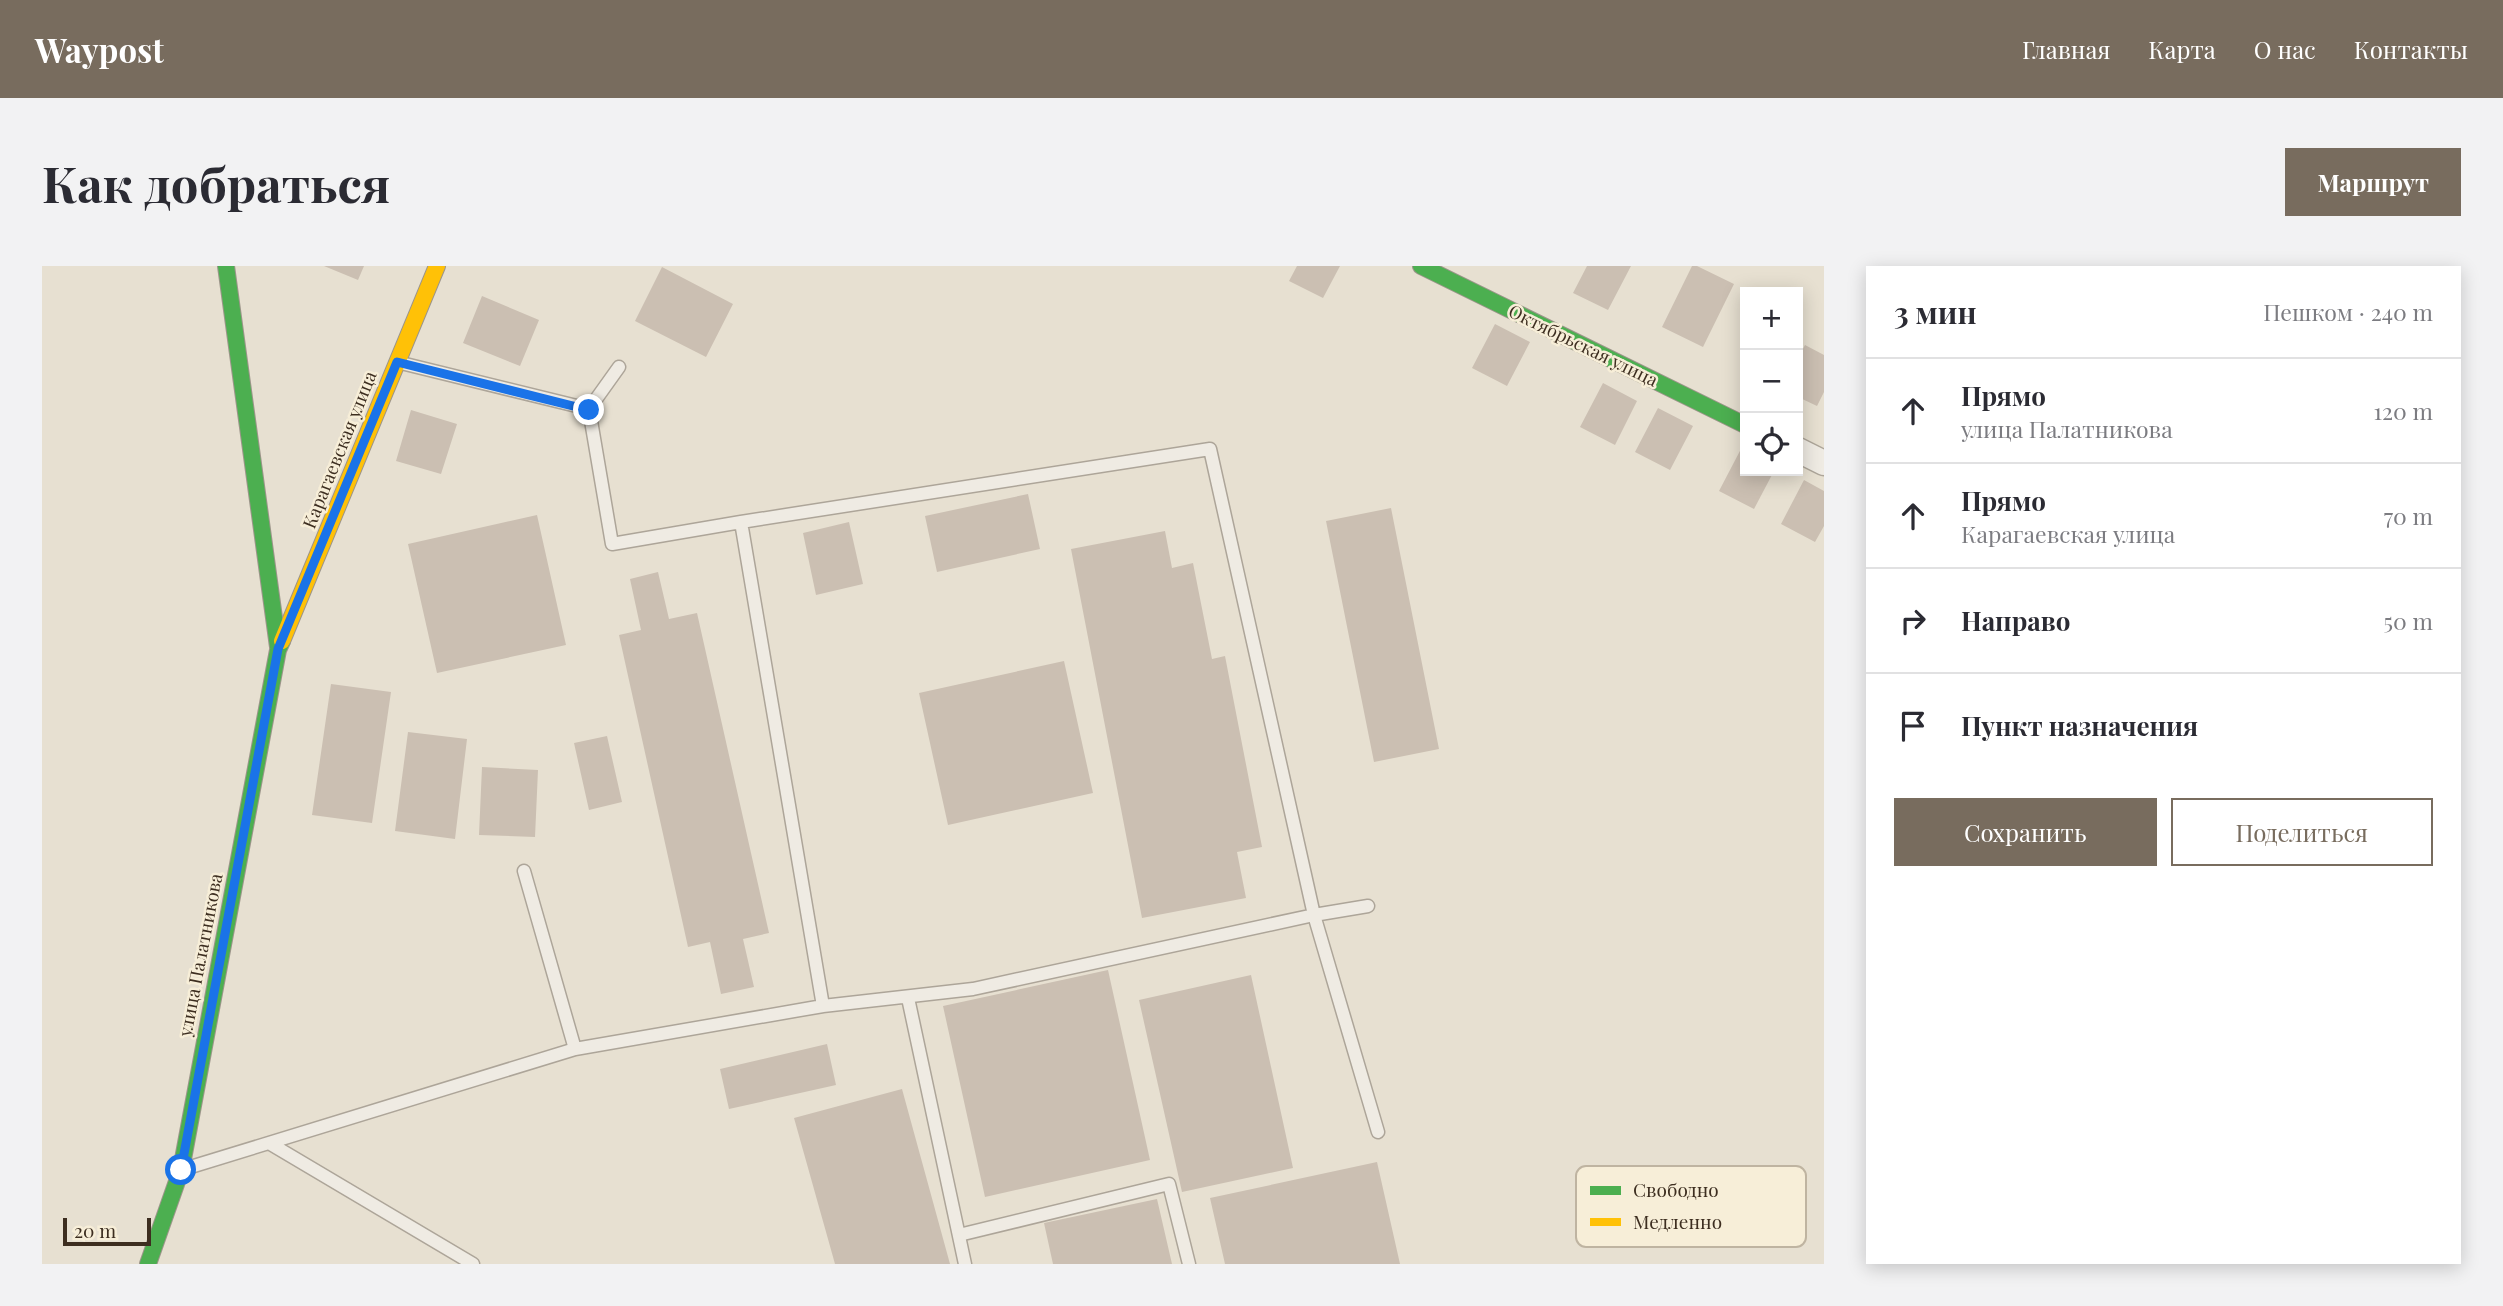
<!DOCTYPE html>
<html lang="ru">
<head>
<meta charset="utf-8">
<style>
  :root { --surface:#fff; --page:#f2f2f3; --text:#2b2b33; --muted:#7c7c81; --line:#e1e1e2; --accent:#786c5e }
  body { margin:0; font-family:"Playfair Display",serif; background:var(--page); color:var(--text) }
  .controls { position:absolute; right:21px; top:21px; display:grid; overflow:hidden; border-radius:0px; box-shadow:0 4px 18px #0003 }
  .controls button { width:63px; height:63px; display:grid; place-items:center; padding:0; border:0; border-bottom:2px solid var(--line); background:var(--surface); color:var(--text); font:35px sans-serif }
  .scale { position:absolute; left:21px; bottom:18px; width:88px; box-sizing:border-box; padding-left:7px; border:4px solid #3d2e20; border-top:0; font-size:19px; line-height:24px; white-space:nowrap; color:#3d2e20; -webkit-text-stroke:5px #f7eed8; paint-order:stroke }
  .stop { position:absolute; width:21px; height:21px; margin:-16px; border:5px solid #1a73e8; border-radius:50%; background:#fff }
  .stop.end { background:#1a73e8; border-color:#fff; box-shadow:0 2px 7px #0008 }
  .list { margin:0; padding:0; list-style:none }
  h2 { display:flex; justify-content:space-between; align-items:center; height:91px; margin:0; padding:0 28px; font-size:30px }
  h2 small { font-size:23px; font-weight:400; color:var(--muted) }
  .list li { display:grid; grid-template-columns:46px 1fr auto; gap:21px; align-items:center; box-sizing:border-box; height:105px; padding:0 28px; border-top:2px solid var(--line) }
  .list b { display:block; font-size:26px; white-space:nowrap }
  .list p { margin:0; font-size:23px; white-space:nowrap; color:var(--muted) }
  .list em { font-size:23px; font-style:normal; color:var(--muted) }
  .actions { display:flex; gap:14px; padding:21px 28px }
  .actions a { flex:1; padding:16px 0; border:2px solid var(--accent); border-radius:0px; text-align:center; font-size:24px; color:var(--accent) }
  .actions .main { background:var(--accent); color:#fff }
  .icon { flex:none; width:38px; height:38px; fill:none; stroke:currentColor; stroke-width:2; stroke-linecap:round; stroke-linejoin:round }
  .map { position:relative; flex:none; width:1782px; height:998px; overflow:hidden; border-radius:0px }
  header { display:flex; align-items:center; gap:42px; box-sizing:border-box; height:98px; padding:0 35px; background:var(--accent); color:#fff }
  header strong { font-size:33px }
  nav { display:flex; gap:38px; margin-inline-start:auto; font-size:24px }
  .intro { display:flex; align-items:center; justify-content:space-between; box-sizing:border-box; height:168px; padding:0 42px }
  h1 { margin:0; font-size:49px }
  .button { padding:18px 32px; border-radius:0px; background:var(--accent); color:#fff; font-size:24px; font-weight:700 }
  main { display:flex; gap:42px; padding:0 42px }
  aside { flex:1; background:var(--surface); border-radius:0px; box-shadow:0 4px 18px #0003 }
  .map>svg:first-child { display:block }
</style>
</head>
<body>
<header>
<strong>Waypost</strong>
<nav><a>Главная</a><a>Карта</a><a>О нас</a><a>Контакты</a></nav>
</header>
<div class="intro"><h1>Как добраться</h1><a class="button">Маршрут</a></div>
<main>
<div class="map">
<svg width="1782" height="998" viewBox="0 0 1782 998">
  <rect width="100%" height="100%" fill="#e7e0d1"/>
  <path fill="#cbbfb2" d="M282,0h40l-6,14z
    M1255,0h43l-17,32 -34,-17z
    M1545,0h44l-23,44 -35,-17z
    M1650,0h5l37,18 -31,63 -41,-20z
    M620,1l71,37 -27,53 -71,-36z
    M440,30l57,24 -19,46 -57,-23z
    M1453,58l35,18 -23,44 -35,-18z
    M1763,79l19,10v37l-7,14 -19,-9v-39z
    M1561,117l34,18 -22,44 -35,-18z
    M1616,142l35,18 -23,44 -35,-18z
    M369,144l46,14 -16,50 -45,-13z
    M1700,181l3,2v22h29l-20,38 -35,-18z
    M1762,214l20,11v35l-9,16 -34,-18z
    M986,228l12,55 -103,23 -12,-56z
    M1349,242l48,241 -65,13 -48,-241z
    M495,249l29,130 -129,28 -29,-129z
    M807,256l14,62 -47,11 -13,-62z
    M1123,265l7,37 21,-5 19,96 13,-3 37,191 -25,5 9,46 -104,20 -71,-369z
    M616,306l11,47 28,-6 72,320 -26,6 11,48 -33,7 -11,-52 -22,5 -69,-312 22,-5 -11,-51z
    M1022,395l29,132 -145,32 -29,-132z
    M289,418l60,8 -19,131 -60,-8z
    M366,466l59,7 -12,100 -60,-8z
    M565,470l15,66 -33,8 -15,-67z
    M440,501l56,3 -3,67 -56,-2z
    M1066,704l42,190 -165,37 -42,-191z
    M1209,709l42,193 -111,24 -43,-192z
    M785,778l9,41 -107,24 -9,-40z
    M860,823l48,175h-115l-41,-146z
    M1335,896l23,102h-175l-15,-66z
    M1115,933l15,65h-119l-9,-41z"/>
  <g fill="none" stroke-linecap="round" stroke-linejoin="round">
    <g stroke="#ada599" stroke-width="15">
      <path id="lane" d="M355,96l192,47 23,135 129,-22 82,484
        M547,143l30,-42
        M699,256l469,-73 104,466 64,217
        M482,605l51,178
        M866,732l57,266
        M227,877l204,121
        M142,903l391,-120 248,-43 150,-17 341,-74 54,-9
        M917,969l210,-51 20,80"/>
    </g>
    <g stroke="#ada599" stroke-width="27">
      <path id="street" d="M1756,184l26,13"/>
    </g>
    <g stroke="#9c958a" stroke-width="18">
      <path id="fast" d="M184,0l52,381
        M1379,0l324,159
        M106,998l33,-94 97,-520 4,-9"/>
    </g>
    <g stroke="#9c958a" stroke-width="18">
      <path id="slow" d="M240,375l155,-375"/>
    </g>
    <use href="#lane" stroke="#efebe3" stroke-width="12"/>
    <use href="#street" stroke="#efebe3" stroke-width="24"/>
    <use href="#fast" stroke="#4caf50" stroke-width="16"/>
    <use href="#slow" stroke="#ffc107" stroke-width="16"/>
  </g>
  <g fill="none" stroke-linecap="round" stroke-linejoin="round">
    <path stroke="#1a73e8" stroke-width="9" d="M139,904l97,-521 119,-287 192,48"/>
  </g>
  <g text-anchor="middle" stroke-width="5" stroke-linejoin="round" paint-order="stroke">
    <g font-size="18" fill="#3d2e20" stroke="#f7eed8">
      <text transform="translate(1541 80) rotate(26)" y="6">Октябрьская улица</text>
      <text transform="translate(298 184) rotate(-68)" y="6">Карагаевская улица</text>
      <text transform="translate(159 689) rotate(-79)" y="6">улица Палатникова</text>
    </g>
  </g>
  <rect x="1534" y="900" width="230" height="81" rx="10" fill="#f7eed8" stroke="#bfb4a1" stroke-width="2"/>
  <rect x="1548" y="920" width="31" height="9" fill="#4caf50"/>
  <rect x="1548" y="952" width="31" height="8" fill="#ffc107"/>
  <g font-size="19" fill="#3d2e20">
    <text x="1591" y="931">Свободно</text>
    <text x="1591" y="963">Медленно</text>
  </g>
</svg>
<div class="controls">
<button>+</button>
<button>−</button>
<button><svg class="icon" aria-label="locate" viewBox="0 0 24 24"><circle cx="12" cy="12" r="6"/><path d="M12 2v4M12 18v4M2 12h4M18 12h4"/></svg></button>
</div>
<div class="scale">20 m</div>
<div class="stop" style="left:139px;top:904px"></div>
<div class="stop end" style="left:547px;top:144px"></div>
</div>
<aside>
<h2>3 мин<small>Пешком · 240 m</small></h2>
<ul class="list">
<li><svg class="icon" aria-label="ahead" viewBox="0 0 24 24"><path d="M12 20V5M6 11l6-6 6 6"/></svg><div><b>Прямо</b><p>улица Палатникова</p></div><em>120 m</em></li>
<li><svg class="icon" aria-label="ahead" viewBox="0 0 24 24"><path d="M12 20V5M6 11l6-6 6 6"/></svg><div><b>Прямо</b><p>Карагаевская улица</p></div><em>70 m</em></li>
<li><svg class="icon" aria-label="right" viewBox="0 0 24 24"><path d="M7 20v-9h11M14 6l5 5-5 5"/></svg><div><b>Направо</b></div><em>50 m</em></li>
<li><svg class="icon" aria-label="arrive" viewBox="0 0 24 24"><path d="M6 21V4h12l-3 4 3 4H6"/></svg><div><b>Пункт назначения</b></div></li>
</ul>
<div class="actions"><a class="main">Сохранить</a><a>Поделиться</a></div>
</aside>
</main>
</body>
</html>
